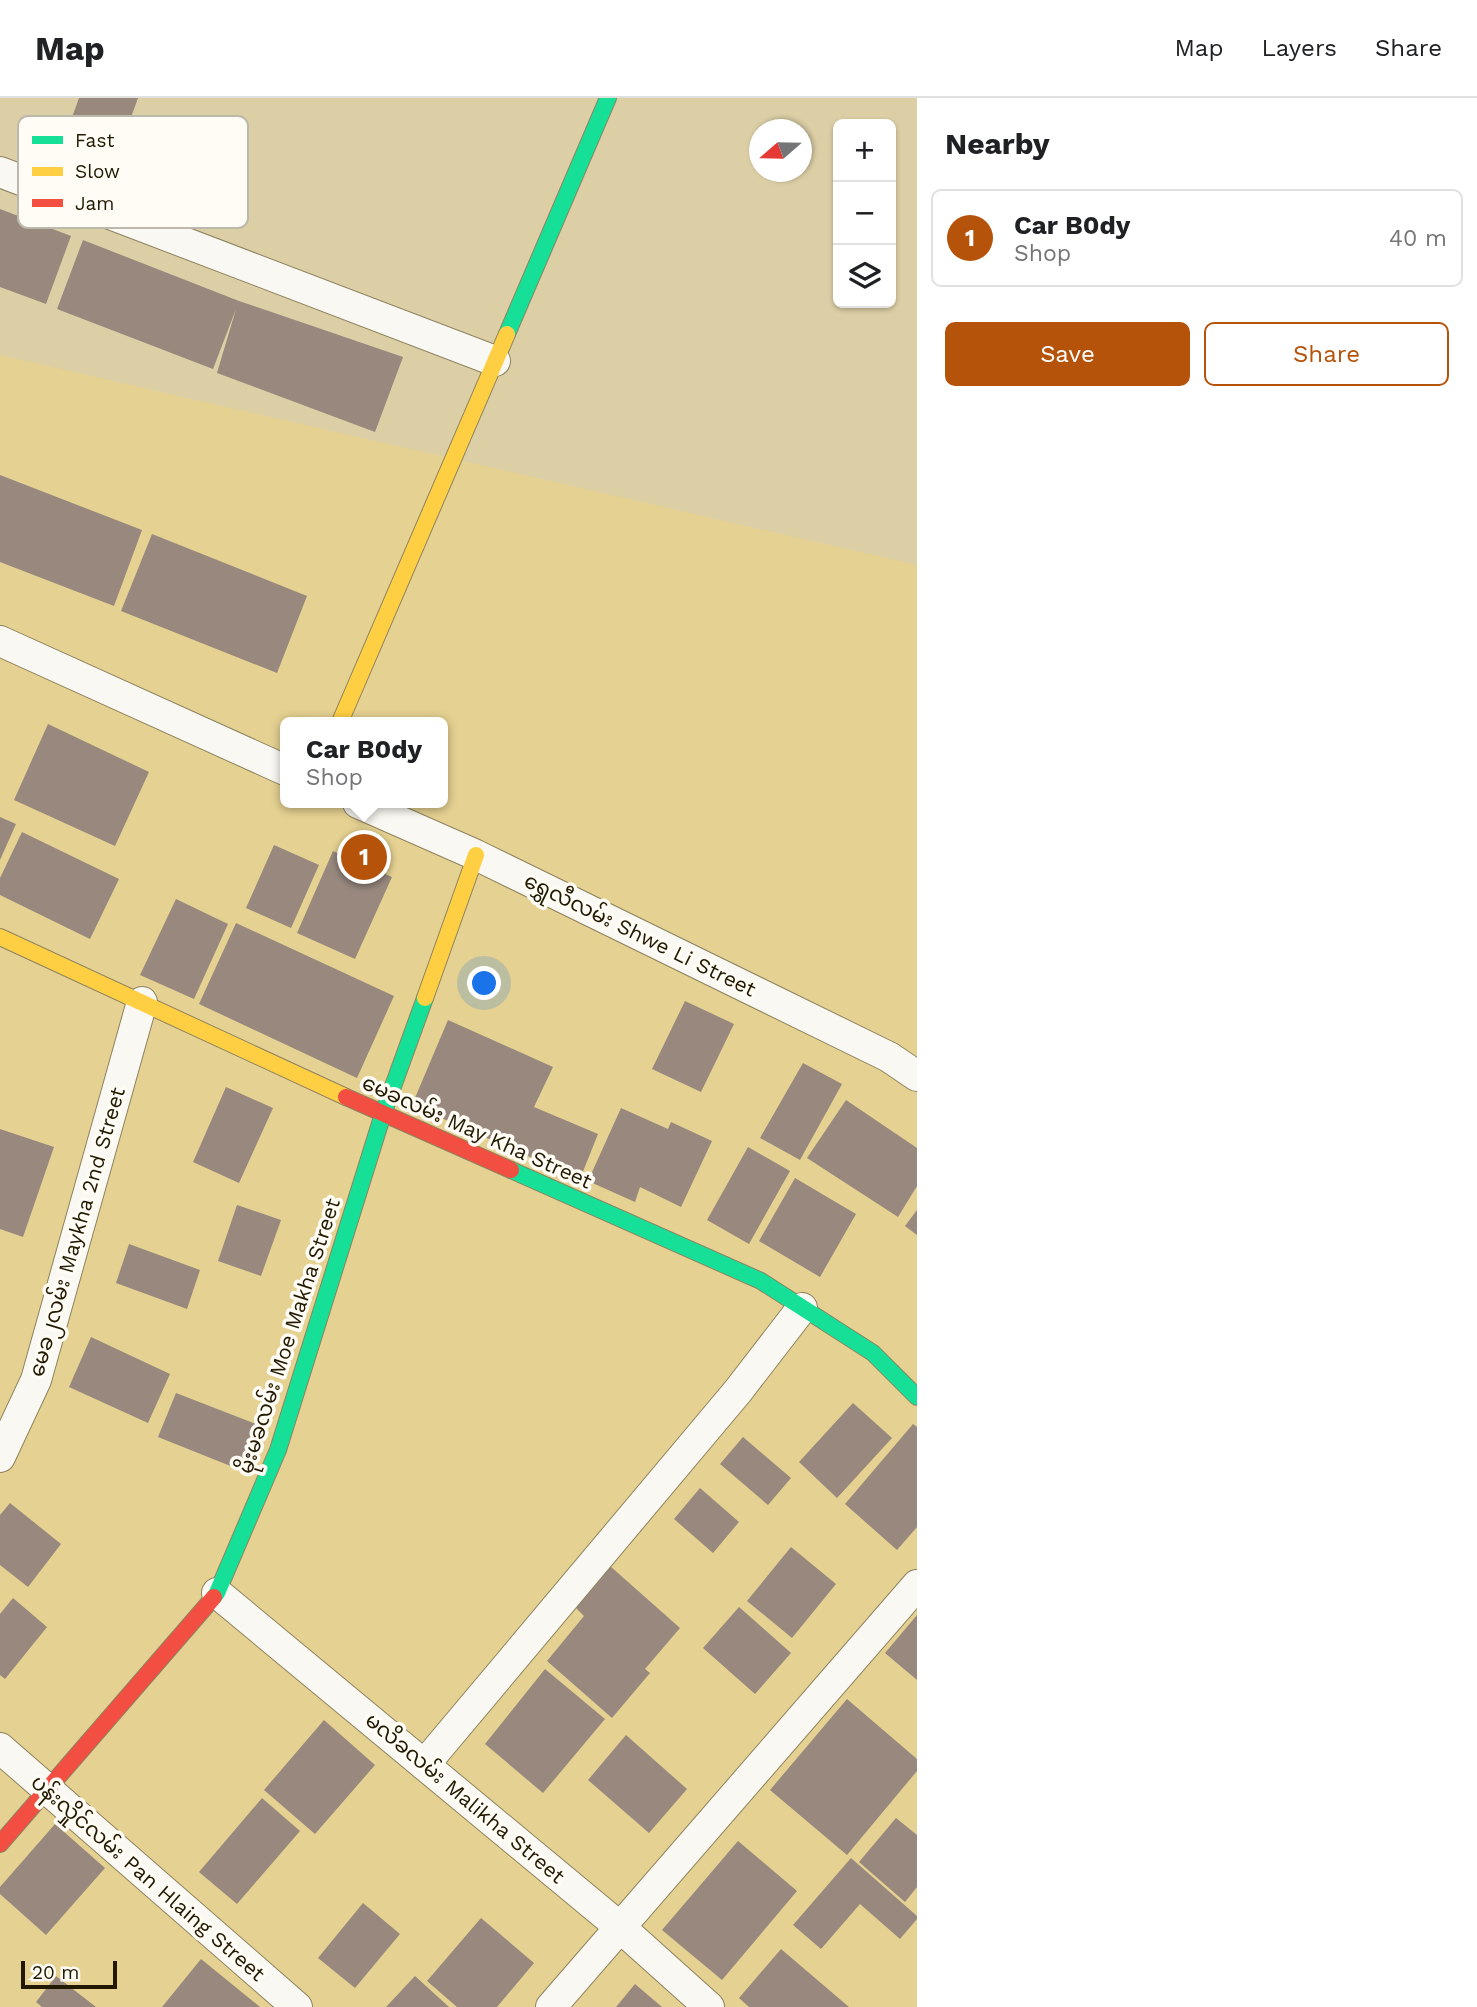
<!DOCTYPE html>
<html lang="en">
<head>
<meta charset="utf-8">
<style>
  :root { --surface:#fff; --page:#f6f6f6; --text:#202124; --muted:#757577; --line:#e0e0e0; --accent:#b45309 }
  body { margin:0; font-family:"Work Sans","Noto Sans Myanmar",sans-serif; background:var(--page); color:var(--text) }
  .controls { position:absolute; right:21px; top:21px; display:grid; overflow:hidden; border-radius:10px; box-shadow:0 2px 5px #0004 }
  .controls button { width:63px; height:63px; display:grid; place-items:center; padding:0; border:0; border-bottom:2px solid var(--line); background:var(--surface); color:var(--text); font:35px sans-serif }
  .compass { position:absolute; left:749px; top:21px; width:63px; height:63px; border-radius:50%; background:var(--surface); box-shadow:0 2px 5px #0004; rotate:250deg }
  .scale { position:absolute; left:21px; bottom:18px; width:96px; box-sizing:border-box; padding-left:7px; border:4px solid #221900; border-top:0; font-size:19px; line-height:24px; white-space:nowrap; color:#221900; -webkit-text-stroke:5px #fefcf5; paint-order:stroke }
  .you { position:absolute; left:485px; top:886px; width:24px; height:24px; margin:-18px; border:5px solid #fff; border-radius:50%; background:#1a73e8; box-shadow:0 0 0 10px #1a73e833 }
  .badge { display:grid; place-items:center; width:46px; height:46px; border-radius:50%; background:var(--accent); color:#fff; font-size:23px; font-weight:700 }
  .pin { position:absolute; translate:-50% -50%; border:4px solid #fff; box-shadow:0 2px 7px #0006 }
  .popup { position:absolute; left:280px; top:619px; width:168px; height:91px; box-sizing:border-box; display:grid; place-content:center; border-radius:10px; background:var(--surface); filter:drop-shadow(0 2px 5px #0005); font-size:23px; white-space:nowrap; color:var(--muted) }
  .popup b { font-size:26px; color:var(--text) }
  .popup::after { content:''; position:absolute; left:50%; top:100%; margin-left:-14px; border:14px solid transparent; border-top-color:var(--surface) }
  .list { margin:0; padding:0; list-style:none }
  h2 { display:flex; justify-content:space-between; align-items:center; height:91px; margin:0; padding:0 28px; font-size:30px }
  h2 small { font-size:23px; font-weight:400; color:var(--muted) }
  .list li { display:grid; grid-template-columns:46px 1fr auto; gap:21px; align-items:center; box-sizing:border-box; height:98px; margin:0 14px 14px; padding:0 14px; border:2px solid var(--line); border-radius:10px }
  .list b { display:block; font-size:26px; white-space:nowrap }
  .list p { margin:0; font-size:23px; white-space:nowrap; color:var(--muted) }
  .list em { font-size:23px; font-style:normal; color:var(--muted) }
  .actions { display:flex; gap:14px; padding:21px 28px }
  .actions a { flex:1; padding:16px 0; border:2px solid var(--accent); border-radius:10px; text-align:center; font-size:24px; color:var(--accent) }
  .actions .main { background:var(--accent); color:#fff }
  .icon { flex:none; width:38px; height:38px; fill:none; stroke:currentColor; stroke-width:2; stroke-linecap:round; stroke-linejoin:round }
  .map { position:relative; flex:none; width:917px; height:1909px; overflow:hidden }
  header { display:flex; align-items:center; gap:42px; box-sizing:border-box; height:98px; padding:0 35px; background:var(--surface); border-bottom:2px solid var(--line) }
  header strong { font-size:33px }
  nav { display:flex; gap:38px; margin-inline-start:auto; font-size:24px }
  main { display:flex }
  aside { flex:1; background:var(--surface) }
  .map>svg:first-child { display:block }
</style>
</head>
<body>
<header>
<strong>Map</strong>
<nav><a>Map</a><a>Layers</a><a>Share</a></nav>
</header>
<main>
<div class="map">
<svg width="917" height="1909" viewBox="0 0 917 1909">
  <rect width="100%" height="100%" fill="#dccfa6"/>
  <path fill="#e5d191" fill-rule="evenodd" d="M0,257l917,210v1442h-917zM285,624h158v81h-158z"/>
  <path fill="#98887e" d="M79,0h59l-19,52 -52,-19z
    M0,111l71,27 -25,68 -46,-17z
    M83,142l156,61 164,56 -28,75 -158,-59 19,-64 -23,60 -156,-60z
    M0,377l142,55 -28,76 -114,-44z
    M152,436l155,62 -30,77 -156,-62z
    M48,626l101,48 -34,74 -101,-46z
    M0,719l16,7 -16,36z
    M22,734l97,47 -29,60 -90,-44v-17z
    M274,747l45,20 -28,63 -45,-20z
    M333,753l59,26 -37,82 -58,-26z
    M176,801l52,25 -34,75 -54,-24z
    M236,825l158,73 -37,82 -158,-74z
    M685,903l49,23 -33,68 -49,-23z
    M448,922l105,47 -19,40 64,27 -18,45 -168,-74z
    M803,965l39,21 -42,76 -40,-22z
    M226,989l47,21 -34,75 -46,-21z
    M846,1002l71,48v38l-19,31 -91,-59z
    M621,1010l47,21 3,-7 41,19 -31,66 -41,-20 -5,15 -47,-21z
    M0,1031l54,18 -31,90 -23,-8z
    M748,1049l42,24 -41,73 -42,-24z
    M795,1080l61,36 -36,63 -61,-36z
    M237,1107l44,15 -20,56 -43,-15z
    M917,1112v25l-12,-9z
    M129,1146l71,26 -13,39 -71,-26z
    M91,1239l79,37 -22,49 -79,-36z
    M176,1295l85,33 -18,45 -85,-34z
    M853,1305l39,35 -55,60 -38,-36z
    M913,1326l4,3v100l-20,23 -52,-46z
    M743,1339l48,41 -23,27 -48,-41z
    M700,1390l39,34 -26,31 -39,-34z
    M10,1405l51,41 -33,43 -28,-22v-50z
    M791,1449l45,37 -44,54 -45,-37z
    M610,1468l70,62 -35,41 5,4 -38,45 -65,-57 37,-45 -9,-9z
    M13,1500l34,29 -42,52 -5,-4v-61z
    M739,1509l52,46 -36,41 -52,-46z
    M917,1517v65l-32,-27z
    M545,1571l60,50 -62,74 -58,-49z
    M847,1601l70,60v12l-70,84 -77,-65z
    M324,1622l51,45 -60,69 -51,-44z
    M626,1637l61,54 -38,44 -61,-53z
    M262,1700l38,33 -63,73 -38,-32z
    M896,1720l21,17v52l-12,15 -46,-40z
    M55,1726l50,44 -59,67 -46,-41v-7z
    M738,1743l59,50 -75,89 -60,-50z
    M851,1760l66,58v3l-17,20 -40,-35 -39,45 -28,-24z
    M363,1805l37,31 -45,54 -37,-30z
    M481,1820l53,45 -37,44h-40l-30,-26z
    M781,1851l68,58h-100l-10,-9z
    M201,1861l59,48h-98z
    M56,1878l40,31h-54l-6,-5z
    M415,1878l34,31h-63z
    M635,1886l27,23h-46z"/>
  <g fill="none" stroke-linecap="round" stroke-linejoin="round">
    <g stroke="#8d8360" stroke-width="32">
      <path id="street" d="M0,74l495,189
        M0,543l285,129
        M358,705l118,52 413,202 28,19
        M0,1359l36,-77 106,-378
        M217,1495l404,335 88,79
        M0,1650l297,259
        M424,1667l314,-374 64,-83
        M551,1909l366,-422"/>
    </g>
    <g stroke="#8d8360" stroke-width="18">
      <path id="fast" d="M507,236l101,-236
        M511,1072l250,111 112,72 44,44
        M214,1499l3,-4 61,-143 105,-336 42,-116"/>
    </g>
    <g stroke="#8d8360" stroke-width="18">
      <path id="slow" d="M340,624l167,-388
        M0,839l346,160
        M425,900l51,-143"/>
    </g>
    <g stroke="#8d8360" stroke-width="18">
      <path id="jam" d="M346,999l165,73
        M0,1746l214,-247"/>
    </g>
    <use href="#street" stroke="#faf8f2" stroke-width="30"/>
    <use href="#fast" stroke="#16e098" stroke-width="16"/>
    <use href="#slow" stroke="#ffcf43" stroke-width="16"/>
    <use href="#jam" stroke="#f24e42" stroke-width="16"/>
  </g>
  <g text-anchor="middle" stroke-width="7" stroke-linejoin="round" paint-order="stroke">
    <g font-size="21" fill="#221900" stroke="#fefcf5">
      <text transform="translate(640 837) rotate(26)" y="7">ရွှေလီလမ်း Shwe Li Street</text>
      <text transform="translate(477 1034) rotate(24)" y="7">မေခလမ်း May Kha Street</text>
      <text transform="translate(77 1134) rotate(-74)" y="7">မေခ၂လမ်း Maykha 2nd Street</text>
      <text transform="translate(289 1238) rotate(-72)" y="7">မိုးမခလမ်း Moe Makha Street</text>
      <text transform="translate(465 1700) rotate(40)" y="7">မလိခလမ်း Malikha Street</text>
      <text transform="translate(148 1780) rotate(41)" y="7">ပန်းလှိုင်လမ်း Pan Hlaing Street</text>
    </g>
  </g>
  <rect x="18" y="18" width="230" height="112" rx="10" fill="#fefcf5" stroke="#bcb8ac" stroke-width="2"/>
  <rect x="32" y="38" width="31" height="8" fill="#16e098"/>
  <rect x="32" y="69" width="31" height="9" fill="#ffcf43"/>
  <rect x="32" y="101" width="31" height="8" fill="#f24e42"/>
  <g font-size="19" fill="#221900">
    <text x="75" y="49">Fast</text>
    <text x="75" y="80">Slow</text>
    <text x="75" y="112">Jam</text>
  </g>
</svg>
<div class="controls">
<button>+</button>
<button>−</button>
<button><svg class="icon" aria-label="layers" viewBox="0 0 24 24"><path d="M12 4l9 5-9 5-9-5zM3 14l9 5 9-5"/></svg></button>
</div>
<svg class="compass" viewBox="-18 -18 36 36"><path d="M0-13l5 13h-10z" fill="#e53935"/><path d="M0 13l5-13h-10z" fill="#757577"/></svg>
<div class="scale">20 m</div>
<div class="you"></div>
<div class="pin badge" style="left:364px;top:759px">1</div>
<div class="popup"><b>Car B0dy</b>Shop</div>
</div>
<aside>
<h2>Nearby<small></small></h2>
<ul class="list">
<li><span class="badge">1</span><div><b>Car B0dy</b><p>Shop</p></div><em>40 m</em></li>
</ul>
<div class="actions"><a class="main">Save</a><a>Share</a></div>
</aside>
</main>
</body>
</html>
